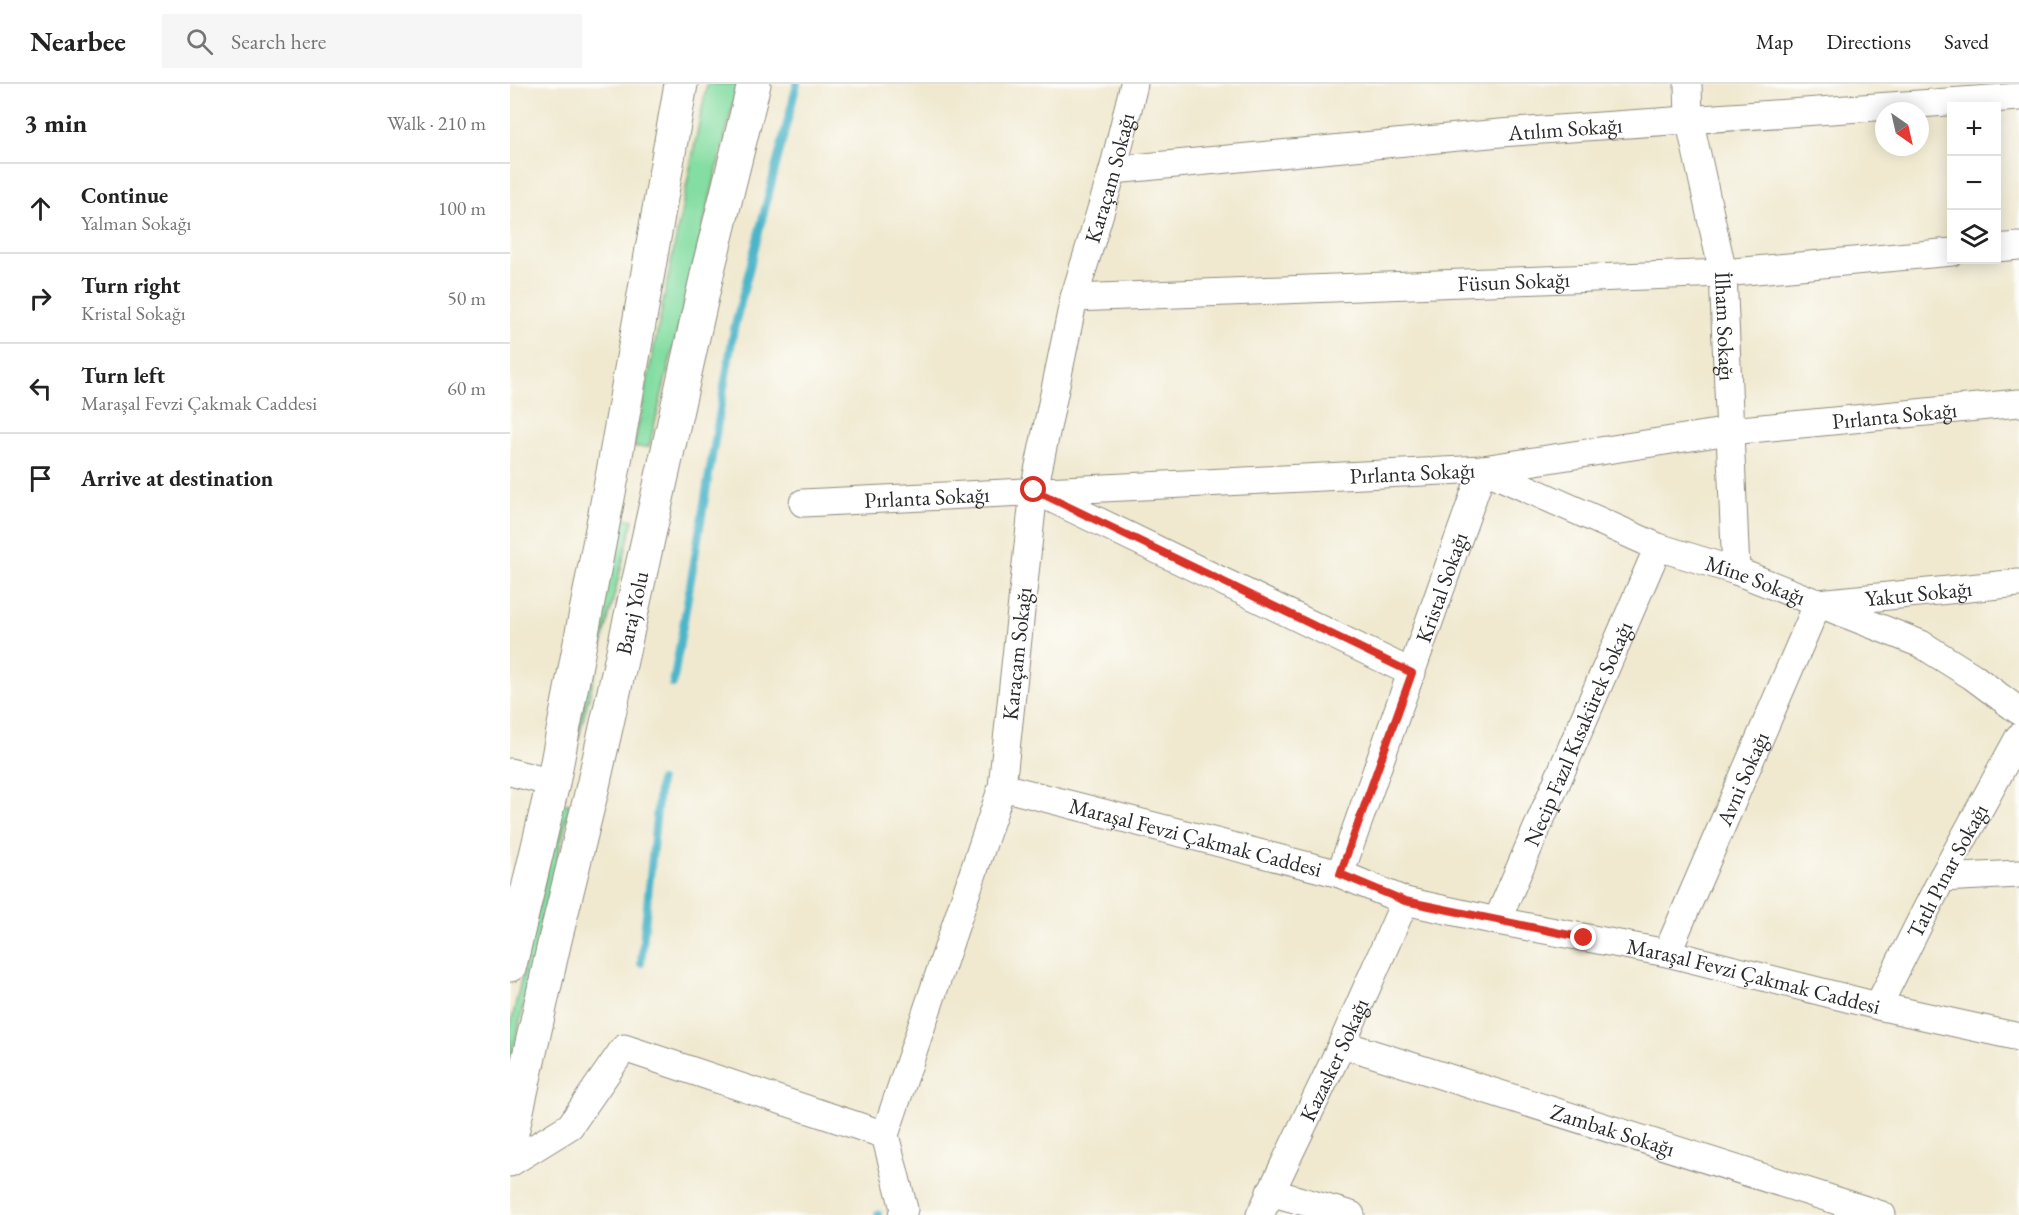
<!DOCTYPE html>
<html lang="en">
<head>
<meta charset="utf-8">
<style>
  :root { --surface:#fff; --page:#f6f6f6; --text:#222; --muted:#767676; --line:#e0e0e0 }
  body { margin:0; font-family:"EB Garamond",serif; background:var(--page); color:var(--text) }
  .controls { position:absolute; right:18px; top:18px; display:grid; overflow:hidden; border-radius:0px; box-shadow:0 3px 15px #0003 }
  .controls button { width:54px; height:54px; display:grid; place-items:center; padding:0; border:0; border-bottom:2px solid var(--line); background:var(--surface); color:var(--text); font:30px sans-serif }
  .compass { position:absolute; left:1365px; top:18px; width:54px; height:54px; border-radius:50%; background:var(--surface); box-shadow:0 3px 15px #0003; rotate:146deg }
  .stop { position:absolute; width:18px; height:18px; margin:-14px; border:4px solid #d93025; border-radius:50%; background:#fff }
  .stop.end { background:#d93025; border-color:#fff; box-shadow:0 2px 6px #0008 }
  .list { margin:0; padding:0; list-style:none }
  h2 { display:flex; justify-content:space-between; align-items:center; height:78px; margin:0; padding:0 24px; font-size:26px }
  h2 small { font-size:20px; font-weight:400; color:var(--muted) }
  .list li { display:grid; grid-template-columns:39px 1fr auto; gap:18px; align-items:center; box-sizing:border-box; height:90px; padding:0 24px; border-top:2px solid var(--line) }
  .list b { display:block; font-size:22px; white-space:nowrap }
  .list p { margin:0; font-size:20px; white-space:nowrap; color:var(--muted) }
  .list em { font-size:20px; font-style:normal; color:var(--muted) }
  .icon { flex:none; width:33px; height:33px; fill:none; stroke:currentColor; stroke-width:2; stroke-linecap:round; stroke-linejoin:round }
  .map { position:relative; flex:none; width:1509px; height:1131px; overflow:hidden }
  header { display:flex; align-items:center; gap:36px; box-sizing:border-box; height:84px; padding:0 30px; background:var(--surface); border-bottom:2px solid var(--line) }
  header strong { font-size:28px }
  nav { display:flex; gap:33px; margin-inline-start:auto; font-size:21px }
  .search { width:420px; height:54px; background:var(--page); display:flex; align-items:center; gap:15px; box-sizing:border-box; padding:0 21px; border-radius:0px; color:var(--muted); font-size:22px }
  main { display:flex }
  aside { flex:1; background:var(--surface) }
  .map>svg:first-child { display:block }
</style>
</head>
<body>
<header>
<strong>Nearbee</strong>
<div class="search"><svg class="icon" aria-label="search" viewBox="0 0 24 24"><circle cx="10" cy="10" r="6"/><path d="M15 15l6 6"/></svg>Search here</div>
<nav><a>Map</a><a>Directions</a><a>Saved</a></nav>
</header>
<main>
<aside>
<h2>3 min<small>Walk · 210 m</small></h2>
<ul class="list">
<li><svg class="icon" aria-label="ahead" viewBox="0 0 24 24"><path d="M12 20V5M6 11l6-6 6 6"/></svg><div><b>Continue</b><p>Yalman Sokağı</p></div><em>100 m</em></li>
<li><svg class="icon" aria-label="right" viewBox="0 0 24 24"><path d="M7 20v-9h11M14 6l5 5-5 5"/></svg><div><b>Turn right</b><p>Kristal Sokağı</p></div><em>50 m</em></li>
<li><svg class="icon" aria-label="left" viewBox="0 0 24 24"><path d="M17 20v-9H6M10 6l-5 5 5 5"/></svg><div><b>Turn left</b><p>Maraşal Fevzi Çakmak Caddesi</p></div><em>60 m</em></li>
<li><svg class="icon" aria-label="arrive" viewBox="0 0 24 24"><path d="M6 21V4h12l-3 4 3 4H6"/></svg><div><b>Arrive at destination</b></div></li>
</ul>
</aside>
<div class="map">
<svg width="1509" height="1131" viewBox="0 0 1509 1131">
  <rect width="100%" height="100%" fill="#fdfcf7"/>
  <filter id="ink" filterUnits="userSpaceOnUse"><feTurbulence type="fractalNoise" baseFrequency=".0167" numOctaves="2"/><feDisplacementMap in="SourceGraphic" scale="12" xChannelSelector="R" yChannelSelector="G"/><feConvolveMatrix kernelMatrix="1 2 1 2 8 2 1 2 1" color-interpolation-filters="sRGB"/></filter>
  <filter id="wash" filterUnits="userSpaceOnUse"><feTurbulence type="fractalNoise" baseFrequency=".008" numOctaves="4" result="noise"/><feDisplacementMap in="SourceGraphic" scale="24" xChannelSelector="R" yChannelSelector="G"/><feGaussianBlur stdDeviation="1.35" result="paint"/><feColorMatrix in="noise" values="0 0 0 0 0 0 0 0 0 0 0 0 0 0 0 0 0 1.4 0 .05"/><feComposite in="paint" operator="in"/></filter>
  <g filter="url(#wash)">
    <rect width="100%" height="100%" fill="#f0e9d0"/>
    <path fill="#84dda2" stroke="#588466" stroke-width="1.5" d="M197,0h31l-89,363h-15z
      M108,432l15,4 -59,237z
      M52,720h8l-60,260v-36z"/>
    <g fill="none" stroke-linecap="round" stroke-linejoin="round">
      <path stroke="#4cb5c9" stroke-width="8" d="M163,600l61,-355 63,-245
        M131,879l19,-182
        M368,1131v-1"/>
    </g>
  </g>
  <g filter="url(#ink)">
    <g fill="none" stroke-linecap="round" stroke-linejoin="round">
      <g stroke="#8e8a7e" stroke-width="29">
        <g id="street">
          <path id="s1" d="M1178,0l1,34 34,155 13,298"/>
          <path id="s2" d="M603,86l387,-37 519,-36"/>
          <path d="M1486,164l23,-2"/>
          <path id="s3" d="M564,214l649,-25 229,-21"/>
          <path d="M528,408l374,181"/>
          <path id="s4" d="M293,419l680,-34 247,-38 289,-28"/>
          <path d="M0,688l43,11"/>
          <path id="s5" d="M492,703l338,87 65,27 92,20 170,32 211,53 141,31"/>
          <path id="s6" d="M830,790l143,-405 175,78 78,24 185,73 51,32 47,35"/>
          <path d="M1432,794l77,-4"/>
          <path id="s7" d="M987,837l161,-374"/>
          <path id="s8" d="M1157,869l151,-350 201,-20"/>
          <path id="s9" d="M1368,922l64,-128 77,-141"/>
          <path id="s10" d="M832,960l540,171"/>
          <path d="M0,1079l60,-37 54,-78 261,87"/>
          <path d="M760,1108l81,23"/>
          <path id="s11" d="M392,1131l2,-6 -19,-74 117,-348 32,-297 40,-192 39,-128 21,-86"/>
          <path id="s12" d="M750,1131l82,-171 63,-143"/>
        </g>
      </g>
      <g stroke="#8e8a7e" stroke-width="35">
        <g id="primary">
          <path d="M0,881l43,-182 60,-311 68,-388"/>
          <path id="s13" d="M0,1058l45,-202 38,-154 115,-516 46,-186"/>
        </g>
      </g>
      <use href="#street" stroke="#fff" stroke-width="27"/>
      <use href="#primary" stroke="#fff" stroke-width="33"/>
    </g>
  </g>
  <g fill="none" stroke-linecap="round" stroke-linejoin="round" filter="url(#ink)">
    <path stroke="#d93025" stroke-width="8" d="M524,406l378,183 -72,201 65,27 179,37"/>
  </g>
  <g text-anchor="middle" stroke-width="6" stroke-linejoin="round" paint-order="stroke">
    <g font-size="22" fill="#2b2b2b" stroke="#fdfcf7">
      <text dy="8" stroke="none"><textPath href="#s2" startOffset="454">Atılım Sokağı</textPath></text>
      <text dy="8" stroke="none"><textPath href="#s11" startOffset="1070">Karaçam Sokağı</textPath></text>
      <text dy="8" stroke="none"><textPath href="#s3" startOffset="440">Füsun Sokağı</textPath></text>
      <text dy="8" stroke="none"><textPath href="#s1" startOffset="246">İlham Sokağı</textPath></text>
      <text dy="8" stroke="none"><textPath href="#s4" startOffset="1096">Pırlanta Sokağı</textPath></text>
      <text dy="8" stroke="none"><textPath href="#s4" startOffset="610">Pırlanta Sokağı</textPath></text>
      <text dy="8" stroke="none"><textPath href="#s4" startOffset="124">Pırlanta Sokağı</textPath></text>
      <text dy="8" stroke="none"><textPath href="#s6" startOffset="724">Mine Sokağı</textPath></text>
      <text dy="8" stroke="none"><textPath href="#s6" startOffset="304">Kristal Sokağı</textPath></text>
      <text dy="8" stroke="none"><textPath href="#s8" startOffset="482">Yakut Sokağı</textPath></text>
      <text dy="8" stroke="none"><textPath href="#s13" startOffset="543">Baraj Yolu</textPath></text>
      <text dy="8" stroke="none"><textPath href="#s11" startOffset="584">Karaçam Sokağı</textPath></text>
      <text dy="8" stroke="none"><textPath href="#s7" startOffset="204">Necip Fazıl Kısakürek Sokağı</textPath></text>
      <text dy="8" stroke="none"><textPath href="#s8" startOffset="190">Avni Sokağı</textPath></text>
      <text dy="8" stroke="none"><textPath href="#s5" startOffset="200">Maraşal Fevzi Çakmak Caddesi</textPath></text>
      <text dy="8" stroke="none"><textPath href="#s9" startOffset="152">Tatlı Pınar Sokağı</textPath></text>
      <text dy="8" stroke="none"><textPath href="#s5" startOffset="776">Maraşal Fevzi Çakmak Caddesi</textPath></text>
      <text dy="8" stroke="none"><textPath href="#s12" startOffset="172">Kazasker Sokağı</textPath></text>
      <text dy="8" stroke="none"><textPath href="#s10" startOffset="284">Zambak Sokağı</textPath></text>
    </g>
  </g>
</svg>
<div class="controls">
<button>+</button>
<button>−</button>
<button><svg class="icon" aria-label="layers" viewBox="0 0 24 24"><path d="M12 4l9 5-9 5-9-5zM3 14l9 5 9-5"/></svg></button>
</div>
<svg class="compass" viewBox="-18 -18 36 36"><path d="M0-13l5 13h-10z" fill="#e53935"/><path d="M0 13l5-13h-10z" fill="#767676"/></svg>
<div class="stop" style="left:524px;top:406px"></div>
<div class="stop end" style="left:1074px;top:854px"></div>
</div>
</main>
</body>
</html>
